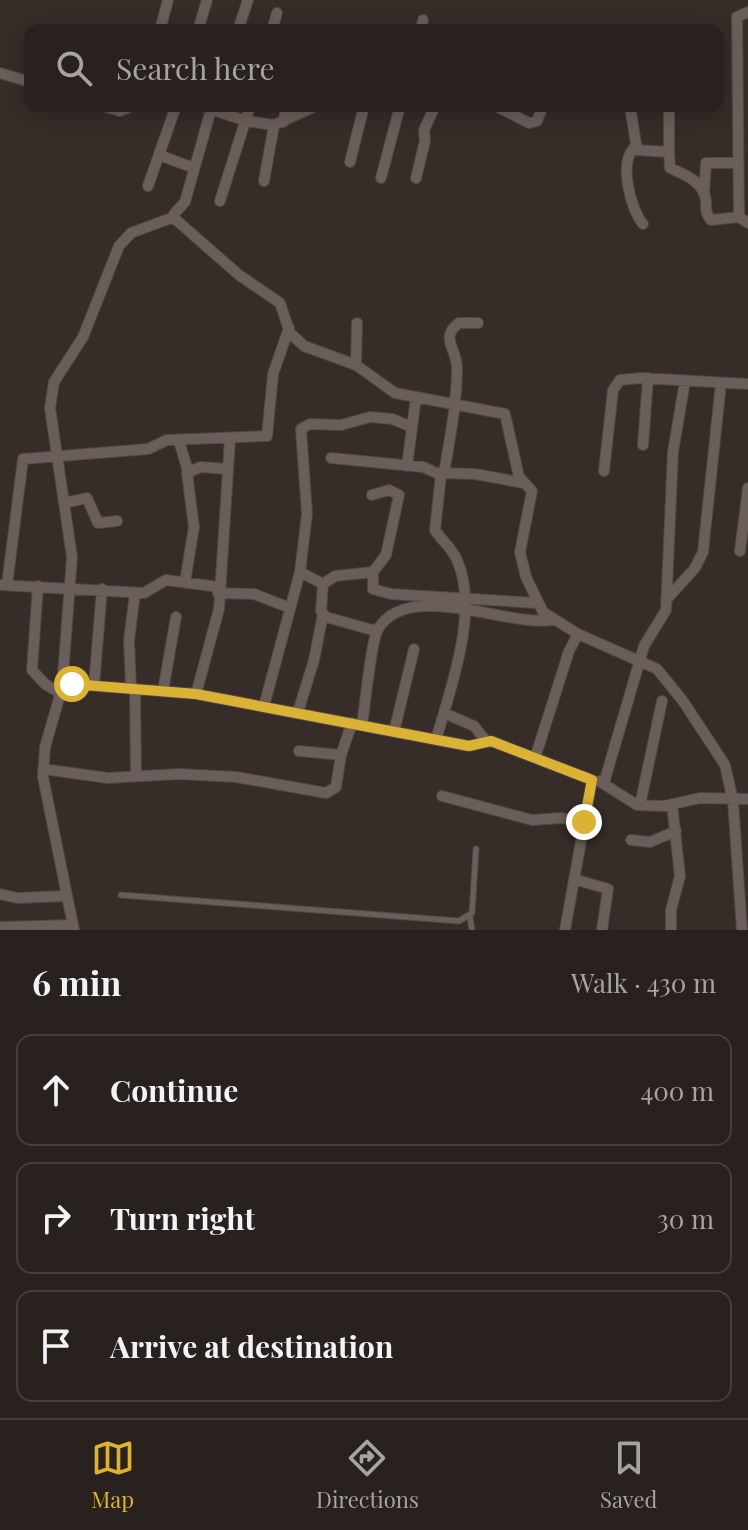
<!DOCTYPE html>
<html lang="en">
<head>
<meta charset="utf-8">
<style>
  :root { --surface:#28211e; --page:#342e2b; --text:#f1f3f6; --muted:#a5a3a4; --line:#443e3c; --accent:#dbb233 }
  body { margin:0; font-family:"Playfair Display",serif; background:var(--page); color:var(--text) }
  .stop { position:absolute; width:24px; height:24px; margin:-18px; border:6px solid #dbb233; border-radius:50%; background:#fff }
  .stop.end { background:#dbb233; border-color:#fff; box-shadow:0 2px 8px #0008 }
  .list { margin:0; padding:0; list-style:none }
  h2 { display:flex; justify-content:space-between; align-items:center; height:104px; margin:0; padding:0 32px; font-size:34px }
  h2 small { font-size:26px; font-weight:400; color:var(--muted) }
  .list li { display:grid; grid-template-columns:52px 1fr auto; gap:24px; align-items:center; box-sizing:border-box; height:112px; margin:0 16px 16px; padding:0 16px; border:2px solid var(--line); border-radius:16px }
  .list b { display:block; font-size:30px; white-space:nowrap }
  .list em { font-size:26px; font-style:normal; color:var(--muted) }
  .icon { flex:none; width:44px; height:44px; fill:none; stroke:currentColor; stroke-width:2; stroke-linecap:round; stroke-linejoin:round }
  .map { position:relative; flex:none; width:748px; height:930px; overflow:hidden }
  .search { position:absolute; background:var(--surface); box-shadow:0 4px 20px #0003; left:24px; right:24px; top:24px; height:88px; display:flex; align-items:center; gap:20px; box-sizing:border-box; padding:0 28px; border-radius:16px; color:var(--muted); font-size:30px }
  .sheet { height:488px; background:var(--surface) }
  nav { display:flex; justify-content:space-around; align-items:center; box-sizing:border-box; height:112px; border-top:2px solid var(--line); background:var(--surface); font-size:22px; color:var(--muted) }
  nav a { display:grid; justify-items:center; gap:4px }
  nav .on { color:var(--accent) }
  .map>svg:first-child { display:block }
</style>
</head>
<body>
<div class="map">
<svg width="748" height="930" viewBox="0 0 748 930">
  <rect width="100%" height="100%" fill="#362c28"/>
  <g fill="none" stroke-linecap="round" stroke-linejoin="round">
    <g stroke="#504845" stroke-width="7">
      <path id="lane" d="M121,895l338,26 13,-8 4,-64
        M470,917l2,13"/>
    </g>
    <g stroke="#504845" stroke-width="12">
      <path id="street" d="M748,12l-11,5 2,200 9,6
        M160,30l8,-30
        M198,30l9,-30
        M238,30l10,-30
        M272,30l5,-17
        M421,30l2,-10
        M0,73l30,9
        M103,106l17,5 12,-5
        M202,106l44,15 28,4 42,-19
        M212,106l-27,96 -11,12 1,5 64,56 41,28 10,30 14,13 52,19 39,28 110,21 14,63 13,14 -12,61 6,25 17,35 35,22 79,35 26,32 42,64 8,36 9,129
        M437,106h25
        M496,106l33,17 8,-2 6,-15
        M630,106l7,44 32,2 1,16c12,6 30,11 35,28 3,10 -2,15 6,24l28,-3
        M283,122l4,-16
        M634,148c-15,15 -4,60 9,76
        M669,152v-46
        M159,155l35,13
        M350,162l14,-56
        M381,178l19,-72
        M416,178l9,-37 -1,-11 11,-24
        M264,181l10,-56
        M148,186l28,-80
        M704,193l2,-30h32
        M220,201l30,-95
        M356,365l1,-42
        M179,441l9,30
        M643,445l5,-67
        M331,458l92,9 18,8 -6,55c7,11 17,18 22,30 23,51 -7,129 -21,180
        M407,466l9,-69
        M604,471l9,-81 7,-10 21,-2 107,6
        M440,473l35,1 49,9
        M444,473c6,-35 13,-70 13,-106 0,-17 -18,-30 2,-44h19
        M64,503l23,-5 11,25 19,-2
        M740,551l8,-63
        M373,572v17l18,5 146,9
        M185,582l9,-55 -7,-54 13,-6 28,2
        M323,584l12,-8 38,-4 13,-17 13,-60 -10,-5 -17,5
        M0,585l144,8 22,-13 53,7
        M7,585l16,-126 125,-10 19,-9 100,-4 6,-62 16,-46
        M38,586l-6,84 13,14 15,9
        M218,593l36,1 36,14
        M666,600l29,-32 8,-16 18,-169
        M376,631l-50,-14 -5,-6 2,-27 -23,-12 7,-58 -6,-85 9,-5 31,1 29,-8 22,2 20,8
        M94,685l8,-96
        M62,688l10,-131 -22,-149 4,-26 29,-45 36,-91 12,-13 43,-16
        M131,689l-2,-49 6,-47
        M135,689l1,85
        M163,691l13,-74
        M196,694l23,-85 11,-170
        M264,706l36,-134
        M298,712l16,-52 9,-46
        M444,713l30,13 12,15
        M362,725c3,-19 9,-84 16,-96 31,-50 127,-2 175,-9
        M394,732l20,-83
        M299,751l42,4
        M535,758l34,-107 9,-17
        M43,769l65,9 71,-4 57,3 90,16 10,-6 5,-32 11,-32
        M599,781l38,24 27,1 36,-8 48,1
        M604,783l40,-137 22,-36 7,-158 12,-71
        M442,796l90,24 29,-2 23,4
        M640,805l22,-104
        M631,840l19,2 26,-11
        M577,880l31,9 -6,41
        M0,894l17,4 49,-2
        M0,927l73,-2
        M74,930l-31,-153 2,-30 17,-59 10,-4 124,10 273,52 22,-5 101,39 -27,150
        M671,930v-20l9,-34 -8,-72"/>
    </g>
    <use href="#lane" stroke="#6a5e5a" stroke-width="5"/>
    <use href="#street" stroke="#6a5e5a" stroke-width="10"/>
  </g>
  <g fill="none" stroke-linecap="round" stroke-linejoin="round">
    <path stroke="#dbb233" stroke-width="10" d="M72,684l124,10 273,52 22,-5 101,39 -8,42"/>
  </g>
</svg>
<div class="stop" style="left:72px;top:684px"></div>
<div class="stop end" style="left:584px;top:822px"></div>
<div class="search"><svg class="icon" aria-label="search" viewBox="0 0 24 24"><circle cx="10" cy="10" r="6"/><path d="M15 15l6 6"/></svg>Search here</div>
</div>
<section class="sheet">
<h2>6 min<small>Walk · 430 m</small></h2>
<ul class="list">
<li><svg class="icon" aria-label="ahead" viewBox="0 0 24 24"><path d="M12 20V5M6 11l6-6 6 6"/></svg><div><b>Continue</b></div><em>400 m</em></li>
<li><svg class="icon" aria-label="right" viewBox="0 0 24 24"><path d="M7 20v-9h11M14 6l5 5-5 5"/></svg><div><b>Turn right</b></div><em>30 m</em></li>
<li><svg class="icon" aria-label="arrive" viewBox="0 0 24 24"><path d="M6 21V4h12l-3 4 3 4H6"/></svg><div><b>Arrive at destination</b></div></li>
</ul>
</section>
<nav>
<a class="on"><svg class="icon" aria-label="map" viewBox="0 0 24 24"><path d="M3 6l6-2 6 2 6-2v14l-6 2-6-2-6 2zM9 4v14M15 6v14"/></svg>Map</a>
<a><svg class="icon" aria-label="directions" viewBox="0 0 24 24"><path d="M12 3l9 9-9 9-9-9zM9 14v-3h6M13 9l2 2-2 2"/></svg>Directions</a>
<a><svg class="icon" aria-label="saved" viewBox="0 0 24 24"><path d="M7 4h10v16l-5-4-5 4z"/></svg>Saved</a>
</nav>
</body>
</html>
